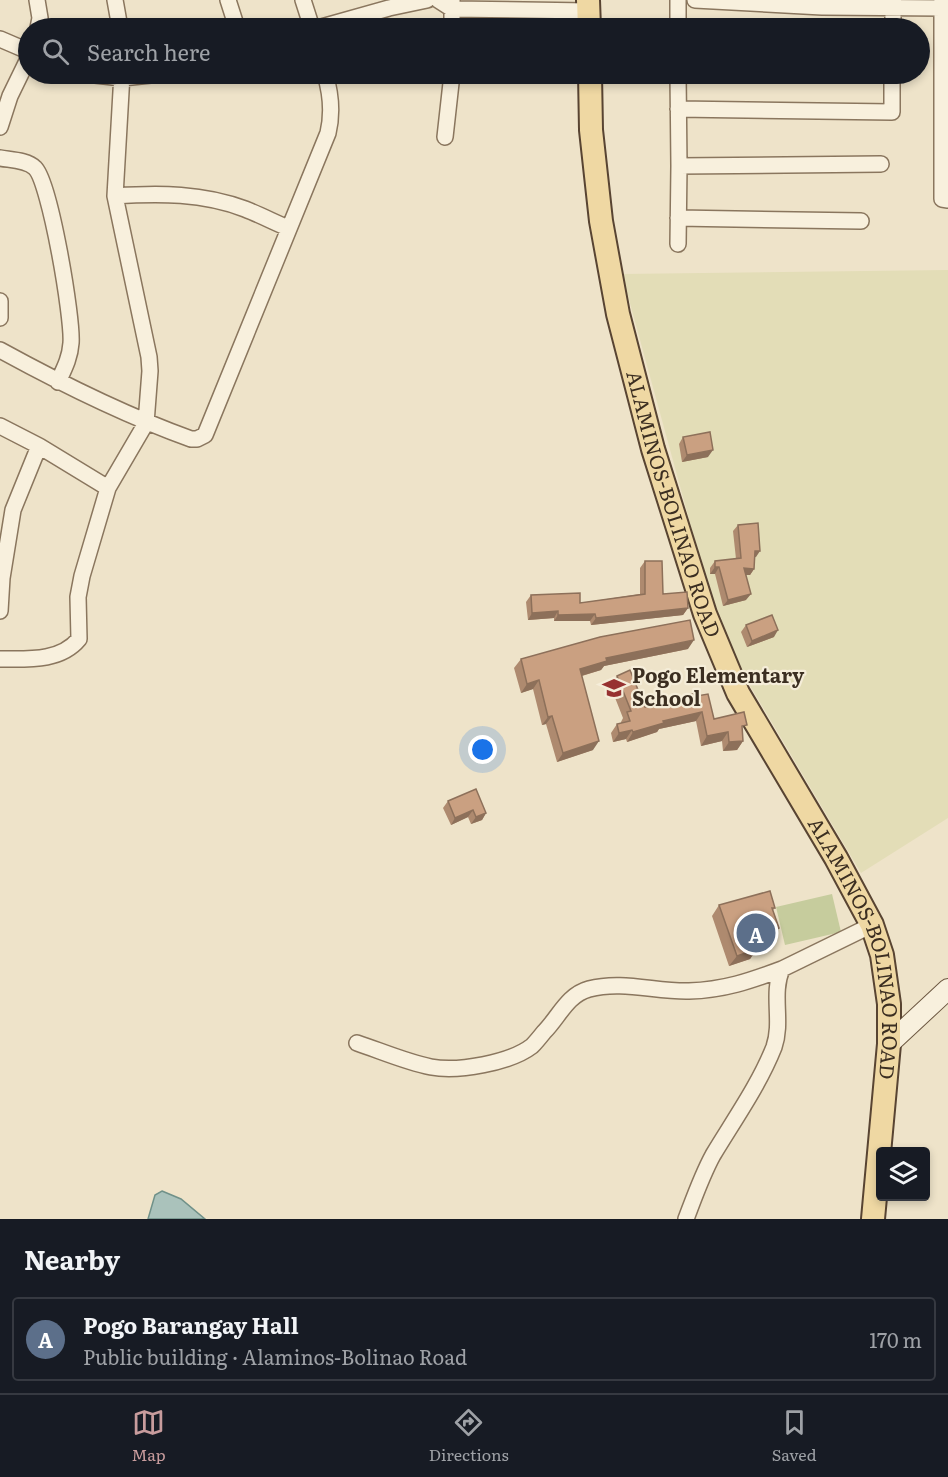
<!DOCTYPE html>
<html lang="en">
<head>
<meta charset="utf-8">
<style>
  :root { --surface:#171b24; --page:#242831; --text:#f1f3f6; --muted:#9ea1a6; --line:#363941; --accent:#c89c9d }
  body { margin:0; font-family:Literata,serif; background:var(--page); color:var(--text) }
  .controls { position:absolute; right:18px; bottom:18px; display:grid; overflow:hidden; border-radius:6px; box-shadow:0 3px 9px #0003 }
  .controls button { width:54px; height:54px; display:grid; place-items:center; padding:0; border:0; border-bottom:2px solid var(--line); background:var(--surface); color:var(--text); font:30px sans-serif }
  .you { position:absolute; left:483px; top:750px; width:21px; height:21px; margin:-15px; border:4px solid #fff; border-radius:50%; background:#1a73e8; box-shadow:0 0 0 9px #1a73e833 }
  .badge { display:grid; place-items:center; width:39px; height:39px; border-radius:50%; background:var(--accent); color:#fff; font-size:20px; font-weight:700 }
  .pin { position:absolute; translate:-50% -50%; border:3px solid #fff; box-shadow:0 2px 6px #0006 }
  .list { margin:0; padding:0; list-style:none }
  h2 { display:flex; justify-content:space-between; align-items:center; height:78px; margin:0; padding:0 24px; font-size:26px }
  h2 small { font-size:20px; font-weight:400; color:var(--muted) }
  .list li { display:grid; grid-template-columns:39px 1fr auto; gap:18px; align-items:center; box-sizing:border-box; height:84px; margin:0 12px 12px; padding:0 12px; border:2px solid var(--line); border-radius:6px }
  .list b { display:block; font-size:22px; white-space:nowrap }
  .list p { margin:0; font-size:20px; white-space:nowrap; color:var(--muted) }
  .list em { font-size:20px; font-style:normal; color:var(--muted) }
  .icon { flex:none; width:33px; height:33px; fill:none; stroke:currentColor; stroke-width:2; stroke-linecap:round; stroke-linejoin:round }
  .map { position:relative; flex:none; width:948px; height:1219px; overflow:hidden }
  .search { position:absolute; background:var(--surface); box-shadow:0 3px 9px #0003; left:18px; right:18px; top:18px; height:66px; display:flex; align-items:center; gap:15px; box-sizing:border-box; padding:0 21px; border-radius:33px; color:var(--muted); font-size:22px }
  .sheet { height:174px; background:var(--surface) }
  nav { display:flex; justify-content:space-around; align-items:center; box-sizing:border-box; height:84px; border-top:2px solid var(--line); background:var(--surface); font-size:16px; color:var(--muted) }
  nav a { display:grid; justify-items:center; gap:3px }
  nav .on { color:var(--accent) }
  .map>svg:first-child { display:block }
</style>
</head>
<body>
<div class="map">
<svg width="948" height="1219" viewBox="0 0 948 1219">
  <rect width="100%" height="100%" fill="#eee3c9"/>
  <path fill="#e3ddb7" d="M948,270v548l-87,55 -119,-201 -19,-42 -31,-100 -70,-256z"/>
  <path fill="#c6cc9d" d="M832,894l9,38 -56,13 -9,-38z"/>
  <path fill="#aac2bb" stroke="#709189" stroke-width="1.5" d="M162,1191l19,8 24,20h-57l7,-24z"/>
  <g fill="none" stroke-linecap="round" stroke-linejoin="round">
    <g stroke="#8a765e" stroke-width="18">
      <path id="street" d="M37,0l3,18 -2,10
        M115,0l5,28
        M228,0l9,28
        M303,0l9,28
        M438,0l14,9 136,2
        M452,0v28
        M695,0l127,7 120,1
        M942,0v199l6,1
        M318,28l71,-20 38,-8
        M678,28v-28
        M893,28v-28
        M0,39l28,12
        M86,74l36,4 38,-4
        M678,109l214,3v-38
        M0,127l10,-31 18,-37
        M445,137l7,-63
        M0,158c11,2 27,2 35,10 15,14 38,151 36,175 -1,15 -7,26 -13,39
        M679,166l202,-2
        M115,196c44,-3 88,-3 130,13 15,6 29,13 43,19
        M678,218l183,3
        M678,244l1,-78 -1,-92
        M0,301v17
        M0,350c62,34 124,65 191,89h6l8,-4 123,-302c5,-21 3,-39 -3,-59
        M0,426l39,20 69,42
        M0,611l2,-33 11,-68 26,-64
        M0,659c27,0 60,3 79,-20l-1,-42 4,-21 26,-88 38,-65 4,-52 -1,-14 -34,-161 7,-122
        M357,1043c24,8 49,19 74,24 27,5 79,-4 101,-21 4,-4 8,-9 12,-14 15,-15 23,-37 45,-43 33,-9 67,3 100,2 35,-1 61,-10 93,-22
        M686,1219c8,-21 16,-44 27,-64 21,-35 46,-70 61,-108 9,-26 -3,-53 8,-78l90,-44"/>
    </g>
    <g stroke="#6c5741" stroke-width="22">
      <path id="secondary" d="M889,1044l59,-55"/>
    </g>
    <g stroke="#584432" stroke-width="26">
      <g id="primary">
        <path d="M588,0l1,28"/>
        <path id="s1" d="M590,74l1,56 10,91 17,93 35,135 52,165 33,79 98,165 36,67 10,30 7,49v40l-16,175"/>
      </g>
    </g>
    <use href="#street" stroke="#f8f0dd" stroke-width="15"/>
    <use href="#secondary" stroke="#f8f0dd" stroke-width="20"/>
    <use href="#primary" stroke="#efd8a3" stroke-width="22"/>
  </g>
  <path fill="#ae8a6f" d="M683,437l25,20 -26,5 -3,-18z
    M738,525l18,32h-1l-1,12 -4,6h-4v25l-23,6 -8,-32h-5v-6l5,-7 21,-2 -3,-28z
    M645,561l18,33 25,14 -5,7 -92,10 -1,-4h-36v-3l-26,2 -2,-18 5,-7 49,8 60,-9v-26z
    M746,625l28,12 -27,10 -6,-15z
    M688,649l-84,17 -3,4 -19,6 11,74 -36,12 -11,-38 -4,1 -9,-36 -12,4 -7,-25 7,-9z
    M617,676l28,31 52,-11 17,23 29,13v9l-6,9 -14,1 -1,-10 -21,5 -5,-25 -37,8 -2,3 -30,10 -1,-3 -13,3 -2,-9 6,-9 4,-1v-1l2,-4 -13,-33z
    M448,801l38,12 -4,7 -11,4 -3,-7 -17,8 -8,-17z
    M719,905l56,3 -2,2 6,18 -7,10 -16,6 1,5 -7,10 -21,7 -17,-50z"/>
  <path fill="#8d705a" d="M713,450l-5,7 -26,5 5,-7z
    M755,551h5l-4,6 -6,1z
    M715,567h4l-4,7h-5z
    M744,568l10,1 -4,6h-10z
    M751,594l-5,6 -23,6 5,-6z
    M688,608l-5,7 -92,10 5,-7z
    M558,611l-4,7 -26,2 4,-7z
    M595,614l-5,7h-36l4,-6z
    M778,630l-4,7 -27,10 5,-6z
    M694,640l-6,9 -84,17 -3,4 -27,8 6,-9 26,-11z
    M539,680l-6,9 -12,4 6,-9z
    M702,712l-6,9 -37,8 -2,3 -30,10 6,-10 30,-11z
    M552,716l-6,8 -4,1 6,-8z
    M632,730l-6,9 -13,3 6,-9z
    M728,732l-6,9 -21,5 6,-10z
    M599,741l-6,9 -36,12 6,-9z
    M743,741l-6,9 -14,1 6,-9z
    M473,810l-5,7 -17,8 4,-7z
    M486,813l-4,7 -11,4 5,-7z
    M779,928l-7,10 -26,10 7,-11z
    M757,949l-7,10 -21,7 8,-10z"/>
  <path fill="#caa081" stroke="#8d705a" stroke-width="1.5" d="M710,432l3,18 -26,5 -4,-18z
    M758,523l2,28h-5l-1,18 -10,-1 7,26 -23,6 -9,-33h-4v-6l26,-3 -3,-33z
    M645,561h17l1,33 24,-2 1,16 -92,10 -1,-4 -37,1v-4l-26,2 -1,-18 49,-2v10l65,-9z
    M772,615l6,15 -26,11 -6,-16z
    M690,620l4,20 -88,18 1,3 -27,8 19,72 -36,12 -11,-37 -4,1 -9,-37 -12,4 -6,-25 79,-22z
    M630,670l15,37 51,-14 1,3 11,-2 6,25 30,-7 3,13 -5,1 1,15 -14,1 -1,-10 -21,4 -5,-24 -39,9 1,2 -31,9 -1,-2 -13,3 -2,-9 13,-3 -3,-9 4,-1 -14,-35z
    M476,789l10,24 -10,4 -3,-7 -18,8 -7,-17z
    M770,891l5,17h-3l7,20 -26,9 4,12 -20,7 -18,-51z"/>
  <defs>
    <g id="school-bare" transform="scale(1.8)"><path d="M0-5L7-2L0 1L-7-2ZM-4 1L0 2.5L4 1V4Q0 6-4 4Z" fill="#973130" stroke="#f5edd9" stroke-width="2.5" paint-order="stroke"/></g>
  </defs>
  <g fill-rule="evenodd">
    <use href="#school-bare" x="614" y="688"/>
  </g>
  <g text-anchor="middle" stroke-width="4.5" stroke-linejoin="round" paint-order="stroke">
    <g font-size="20" fill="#3b2e21" stroke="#f5edd9">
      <text dy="7" stroke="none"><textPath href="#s1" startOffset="440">ALAMINOS-BOLINAO ROAD</textPath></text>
      <text dy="7" stroke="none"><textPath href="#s1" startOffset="926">ALAMINOS-BOLINAO ROAD</textPath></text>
    </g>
    <g font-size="20" font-weight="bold" fill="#3b2e21" stroke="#f5edd9" text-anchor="start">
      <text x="632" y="683">Pogo Elementary<tspan x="632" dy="23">School</tspan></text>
    </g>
  </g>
</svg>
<div class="controls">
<button><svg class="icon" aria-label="layers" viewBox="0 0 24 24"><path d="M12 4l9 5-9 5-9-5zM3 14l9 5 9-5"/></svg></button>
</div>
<div class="you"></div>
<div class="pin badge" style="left:756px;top:933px;background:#5c6f8a">A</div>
<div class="search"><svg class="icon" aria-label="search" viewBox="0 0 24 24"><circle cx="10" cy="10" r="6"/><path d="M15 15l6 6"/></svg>Search here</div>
</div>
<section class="sheet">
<h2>Nearby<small></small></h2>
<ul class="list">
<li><span class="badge" style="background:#5c6f8a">A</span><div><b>Pogo Barangay Hall</b><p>Public building · Alaminos-Bolinao Road</p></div><em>170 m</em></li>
</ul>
</section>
<nav>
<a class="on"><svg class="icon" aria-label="map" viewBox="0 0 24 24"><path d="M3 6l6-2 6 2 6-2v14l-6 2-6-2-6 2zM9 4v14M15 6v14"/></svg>Map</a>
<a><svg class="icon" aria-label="directions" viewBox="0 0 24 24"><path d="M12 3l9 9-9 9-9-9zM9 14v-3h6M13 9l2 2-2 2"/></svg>Directions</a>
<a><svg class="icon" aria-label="saved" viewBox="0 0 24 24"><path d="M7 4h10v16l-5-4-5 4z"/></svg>Saved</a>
</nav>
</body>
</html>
